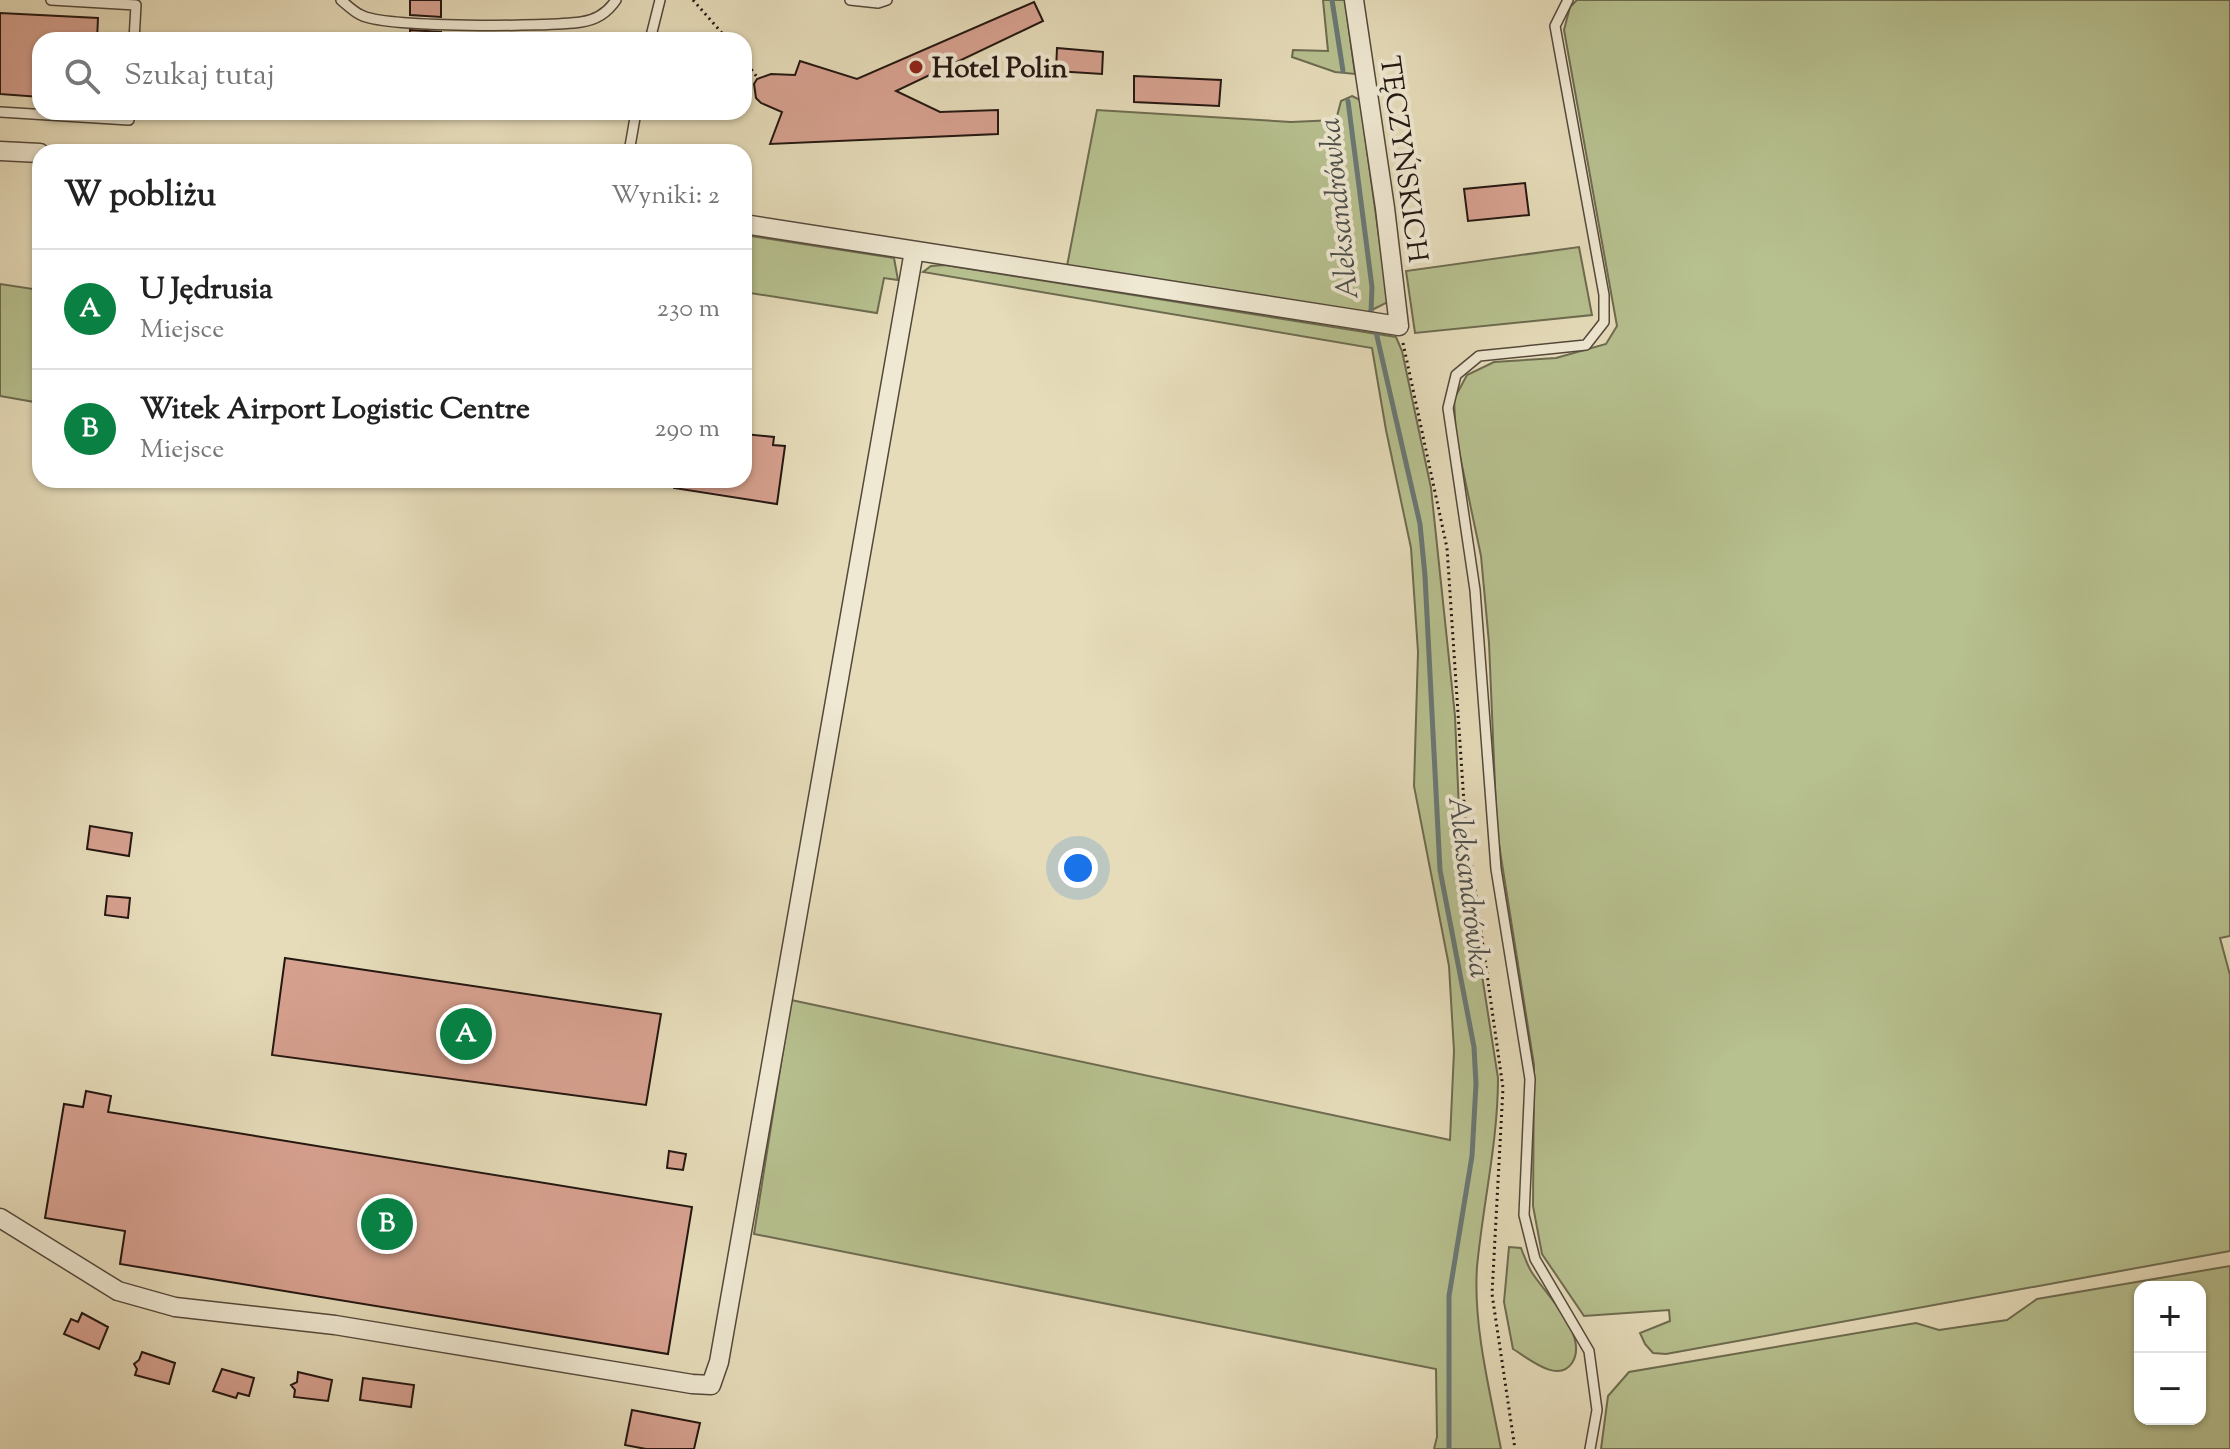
<!DOCTYPE html>
<html lang="pl">
<head>
<meta charset="utf-8">
<style>
  :root { --surface:#fff; --page:#f2f2f2; --text:#222; --muted:#767676; --line:#e0e0e0; --accent:#0b8043 }
  body { margin:0; font-family:"Sorts Mill Goudy",serif; background:var(--page); color:var(--text) }
  .controls { position:absolute; right:24px; bottom:24px; display:grid; overflow:hidden; border-radius:16px; box-shadow:0 2px 6px #0004 }
  .controls button { width:72px; height:72px; display:grid; place-items:center; padding:0; border:0; border-bottom:2px solid var(--line); background:var(--surface); color:var(--text); font:40px sans-serif }
  .you { position:absolute; left:1078px; top:868px; width:28px; height:28px; margin:-20px; border:6px solid #fff; border-radius:50%; background:#1a73e8; box-shadow:0 0 0 12px #1a73e833 }
  .badge { display:grid; place-items:center; width:52px; height:52px; border-radius:50%; background:var(--accent); color:#fff; font-size:26px; font-weight:700 }
  .pin { position:absolute; translate:-50% -50%; border:4px solid #fff; box-shadow:0 2px 8px #0006 }
  .list { margin:0; padding:0; list-style:none }
  h2 { display:flex; justify-content:space-between; align-items:center; height:104px; margin:0; padding:0 32px; font-size:34px }
  h2 small { font-size:26px; font-weight:400; color:var(--muted) }
  .list li { display:grid; grid-template-columns:52px 1fr auto; gap:24px; align-items:center; box-sizing:border-box; height:120px; padding:0 32px; border-top:2px solid var(--line) }
  .list b { display:block; font-size:30px; white-space:nowrap }
  .list p { margin:0; font-size:26px; white-space:nowrap; color:var(--muted) }
  .list em { font-size:26px; font-style:normal; color:var(--muted) }
  .icon { flex:none; width:44px; height:44px; fill:none; stroke:currentColor; stroke-width:2; stroke-linecap:round; stroke-linejoin:round }
  .map { position:relative; flex:none; width:2230px; height:1449px; overflow:hidden }
  .search { position:absolute; background:var(--surface); box-shadow:0 2px 6px #0004; left:32px; top:32px; width:720px; height:88px; display:flex; align-items:center; gap:20px; box-sizing:border-box; padding:0 28px; border-radius:24px; color:var(--muted); font-size:30px }
  .panel { position:absolute; background:var(--surface); box-shadow:0 2px 6px #0004; left:32px; top:144px; width:720px; height:344px; border-radius:24px }
  .map>svg:first-child { display:block }
</style>
</head>
<body>
<div class="map">
<svg width="2230" height="1449" viewBox="0 0 2230 1449">
  <rect width="100%" height="100%" fill="#e6dcba"/>
  <filter id="stains"><feTurbulence type="fractalNoise" baseFrequency=".0025" numOctaves="4"/><feColorMatrix values="0 0 0 0 .2 0 0 0 0 .09 0 0 0 0 .02 0 0 0 .5 -.17"/></filter>
  <radialGradient id="worn" r=".72"><stop offset=".6" stop-color="#630" stop-opacity="0"/><stop offset="1" stop-color="#630" stop-opacity=".3"/></radialGradient>
  <path fill="#b7c08f" stroke="#6d6b50" stroke-width="2" fill-rule="evenodd" d="M1323,0h22l10,74 -20,-2 -43,-15 1,-7 35,1z
    M1577,0h653v936l-10,2 10,37v276l-564,103 -13,-1 -8,-9 -5,-11 30,-12 -1,-11 -85,6 -42,-62 -9,-48 1,-141 -37,-233 -8,-189 -8,-87 -25,-119 -2,-38 13,-24 27,-13 62,-4 50,-14 11,-18 -53,-296 6,-23z
    M1352,96l8,4 28,202 -26,13 -295,-49 30,-156 194,12 45,-2 5,-19z
    M744,235l150,23 4,22 -14,-2 -7,35 -133,-21z
    M1579,247l13,68 -177,18 -9,-62z
    M945,265l451,72 6,14 29,137 24,228 5,118 38,244c0,64 -15,125 -21,189 -4,59 13,124 24,182h-67l3,-12 -1,-68 -682,-135 37,-234 659,140 4,-89 -5,-85 -35,-180 4,-134 -7,-104 -25,-118 -14,-82 -449,-76 8,-6z
    M0,284l40,6v113l-40,-7z
    M1509,1247l12,1c3,8 6,16 10,23 13,22 59,64 41,92 -14,21 -44,-5 -59,-14l-9,-47z
    M2230,1266v183h-629l7,-53 21,-24 287,-49 23,7 68,-10 30,-21zM2140,1287h60v132h-60z"/>
  <g fill="none" stroke-linecap="round" stroke-linejoin="round">
    <path stroke="#6a7875" stroke-width="5" d="M1332,0l11,71
      M1348,101l24,186 -1,25
      M1376,332l44,192 5,52 15,294 34,177 2,37 -4,72 -23,140v153"/>
  </g>
  <path fill="#d7a190" stroke="#231611" stroke-width="2" d="M410,0h31v17l-31,-2z
    M1034,2l9,19 -147,70 44,21 58,-2v24l-228,10 12,-32 -21,-9 -5,-5 -2,-14 3,-5 14,-5 24,1 5,-14 57,18z
    M0,13l98,5 -1,22h-57v57l-40,-3z
    M410,30l31,2v8h-31z
    M1057,48l46,4 -1,22 -46,-3z
    M1134,76l87,4 -2,26 -85,-4z
    M1525,183l4,32 -61,6 -4,-32z
    M744,434l30,3 -1,8 12,1 -8,58 -103,-16v-8h70z
    M90,826l42,7 -3,23 -42,-7z
    M107,896l23,2 -2,20 -23,-3z
    M285,958l376,56 -15,91 -374,-50z
    M86,1091l25,5 -3,16 584,95 -24,147 -548,-90 5,-33 -80,-13 19,-114 19,3z
    M669,1151l17,3 -3,16 -16,-2z
    M82,1313l26,14 -9,22 -35,-15 7,-15 7,3z
    M142,1352l33,11 -6,21 -34,-9 2,-6 -3,-5 5,-4z
    M222,1369l32,9 -5,18 -11,-3 -2,5 -23,-7z
    M298,1372l34,8 -4,21 -34,-4 1,-7 -4,-5 6,-3z
    M363,1378l51,7 -3,22 -51,-7z
    M632,1410l68,13 -6,26h-48l-21,-4z"/>
  <g fill="none" stroke-linecap="round" stroke-linejoin="round">
    <g stroke="#54483b" stroke-width="12">
      <path id="lane" d="M51,0l85,5 -2,35
        M341,0c6,5 13,12 20,15 24,13 187,12 220,7 16,-2 27,-10 35,-22
        M850,0l28,3 9,-3
        M1568,0l-13,26 49,269v27l-18,23 -107,11 -23,19 -8,33 27,182 21,279 34,210 -6,136 11,44 54,92 8,59 -7,39
        M650,40l10,-40
        M0,112l129,8v-8
        M629,152l7,-40"/>
    </g>
    <g stroke="#54483b" stroke-width="21">
      <path id="street" d="M0,151l40,2
        M744,224l655,102 -14,-118 -31,-208
        M0,1218l118,73 57,16 160,18 357,59 19,1 8,-23 195,-1111"/>
    </g>
    <path stroke="#231611" stroke-width="3" stroke-dasharray="2 4" stroke-linecap="butt" d="M693,0l35,40
      M744,60l13,17
      M1403,343l44,205 18,270 38,270 -11,206 23,155"/>
    <use href="#lane" stroke="#efe8d2" stroke-width="9"/>
    <use href="#street" stroke="#efe8d2" stroke-width="18"/>
  </g>
  <circle fill="#8f2418" stroke="#efe8d2" stroke-width="3" cx="916" cy="67" r="8"/>
  <g text-anchor="middle" stroke-width="8" stroke-linejoin="round" paint-order="stroke">
    <g font-size="28" font-weight="bold" fill="#231611" stroke="#efe8d2" text-anchor="start">
      <text x="932" y="77">Hotel Polin</text>
    </g>
    <g font-size="28" fill="#231611" stroke="#efe8d2">
      <text transform="translate(1405 159) rotate(82)" y="10">TĘCZYŃSKICH</text>
    </g>
    <g font-size="30" font-style="italic" fill="#4c4f4b" stroke="#efe8d2">
      <text transform="translate(1338 209) rotate(-96)" y="10">Aleksandrówka</text>
      <text transform="translate(1470 887) rotate(83)" y="10">Aleksandrówka</text>
    </g>
  </g>
  <rect width="100%" height="100%" filter="url(#stains)"/>
  <rect width="100%" height="100%" fill="url(#worn)"/>
</svg>
<div class="controls">
<button>+</button>
<button>−</button>
</div>
<div class="you"></div>
<div class="pin badge" style="left:466px;top:1034px">A</div>
<div class="pin badge" style="left:387px;top:1224px">B</div>
<div class="search"><svg class="icon" aria-label="search" viewBox="0 0 24 24"><circle cx="10" cy="10" r="6"/><path d="M15 15l6 6"/></svg>Szukaj tutaj</div>
<section class="panel">
<h2>W pobliżu<small>Wyniki: 2</small></h2>
<ul class="list">
<li><span class="badge">A</span><div><b>U Jędrusia</b><p>Miejsce</p></div><em>230 m</em></li>
<li><span class="badge">B</span><div><b>Witek Airport Logistic Centre</b><p>Miejsce</p></div><em>290 m</em></li>
</ul>
</section>
</div>
</body>
</html>
